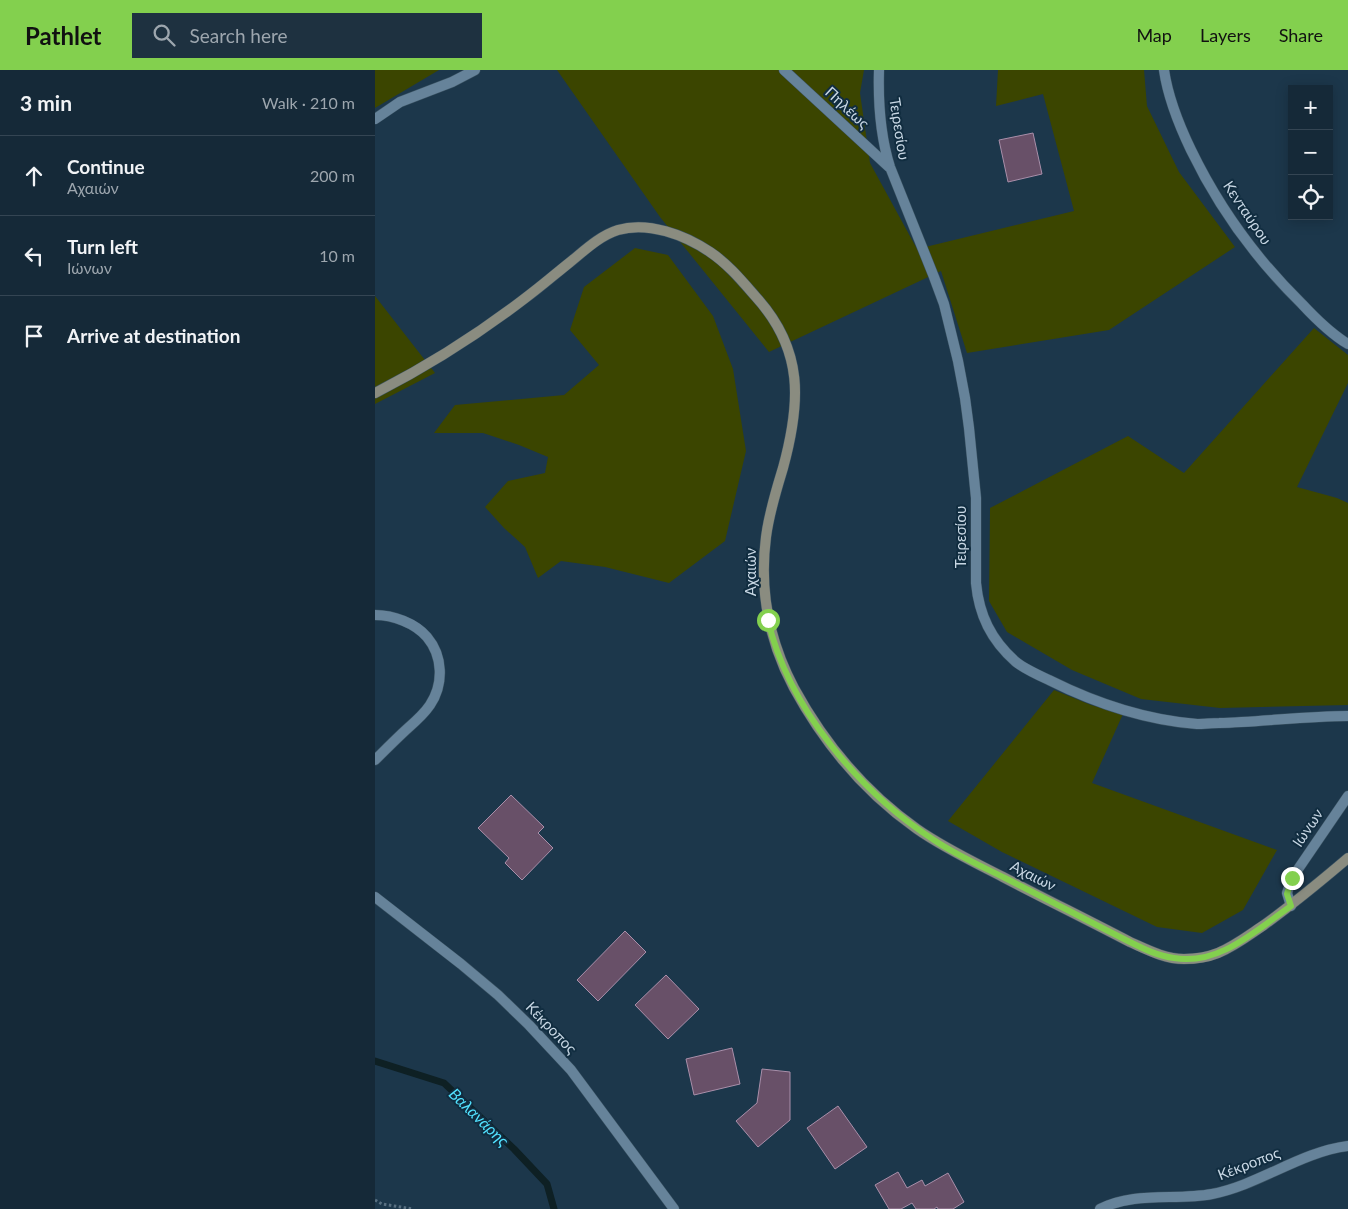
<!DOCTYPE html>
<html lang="en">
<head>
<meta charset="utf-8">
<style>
  :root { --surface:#152938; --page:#1e3140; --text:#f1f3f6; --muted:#9da6ae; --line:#344553; --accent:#83d04e }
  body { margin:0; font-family:Lato,sans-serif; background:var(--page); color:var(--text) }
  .controls { position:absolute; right:15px; top:15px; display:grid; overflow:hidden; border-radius:0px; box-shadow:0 2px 12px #0003 }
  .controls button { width:45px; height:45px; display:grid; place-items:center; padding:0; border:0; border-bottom:1px solid var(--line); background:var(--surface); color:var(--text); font:25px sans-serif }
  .stop { position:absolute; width:15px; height:15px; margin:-11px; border:4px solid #83d04e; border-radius:50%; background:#fff }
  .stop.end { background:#83d04e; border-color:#fff; box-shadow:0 1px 5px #0008 }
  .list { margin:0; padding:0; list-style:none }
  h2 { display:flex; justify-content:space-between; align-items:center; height:65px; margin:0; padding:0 20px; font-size:21px }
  h2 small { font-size:16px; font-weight:400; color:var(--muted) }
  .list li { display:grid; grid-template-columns:32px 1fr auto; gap:15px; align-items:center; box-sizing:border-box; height:80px; padding:0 20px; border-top:1px solid var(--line) }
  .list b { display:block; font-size:19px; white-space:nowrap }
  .list p { margin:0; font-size:16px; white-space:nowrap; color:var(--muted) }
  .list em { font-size:16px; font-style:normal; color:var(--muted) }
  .icon { flex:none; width:28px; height:28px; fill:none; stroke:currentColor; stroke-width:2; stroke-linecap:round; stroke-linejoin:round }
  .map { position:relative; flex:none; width:973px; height:1139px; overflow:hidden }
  header { display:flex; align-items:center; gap:30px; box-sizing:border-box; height:70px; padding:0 25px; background:var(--accent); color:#111 }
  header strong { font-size:24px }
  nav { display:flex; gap:28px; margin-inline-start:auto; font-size:18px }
  .search { width:350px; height:45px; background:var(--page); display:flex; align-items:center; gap:12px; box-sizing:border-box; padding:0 18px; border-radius:0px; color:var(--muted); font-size:19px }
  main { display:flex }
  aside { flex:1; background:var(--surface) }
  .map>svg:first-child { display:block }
</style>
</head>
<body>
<header>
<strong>Pathlet</strong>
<div class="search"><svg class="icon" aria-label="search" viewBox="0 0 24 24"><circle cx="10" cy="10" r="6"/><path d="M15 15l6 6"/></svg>Search here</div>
<nav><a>Map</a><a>Layers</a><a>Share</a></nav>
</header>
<main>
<aside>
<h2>3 min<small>Walk · 210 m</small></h2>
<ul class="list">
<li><svg class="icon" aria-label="ahead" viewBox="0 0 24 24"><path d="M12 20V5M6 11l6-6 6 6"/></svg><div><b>Continue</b><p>Αχαιών</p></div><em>200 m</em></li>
<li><svg class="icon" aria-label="left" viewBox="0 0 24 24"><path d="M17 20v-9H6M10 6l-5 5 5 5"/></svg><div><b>Turn left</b><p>Ιώνων</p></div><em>10 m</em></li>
<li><svg class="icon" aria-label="arrive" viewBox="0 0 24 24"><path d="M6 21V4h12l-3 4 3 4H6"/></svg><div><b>Arrive at destination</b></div></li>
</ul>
</aside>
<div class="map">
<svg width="973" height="1139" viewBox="0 0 973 1139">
  <rect width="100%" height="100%" fill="#1c374b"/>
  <path fill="#3b4500" d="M0,0h64l-64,38z
    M182,0h307l-4,23 10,70 47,86 157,-38 -31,-117 -47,12 2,-36h146l3,36 32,66 56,75 -126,83 -142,23 -26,-82 -172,81 -109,-135z
    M260,178l33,7 45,61 20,53 13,82 -21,90 -56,42 -64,-16 -44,-6 -23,17 -13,-31 -21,-19 -19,-21 23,-26 37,-8 3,-16 -29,-12 -36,-12h-49l21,-28 109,-10 35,-30 -29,-35 14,-43z
    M0,226l60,77 -60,31z
    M939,258l34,27v28l-51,104 40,11 11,5v202l-128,3 -79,-9 -69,-29 -65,-38 -18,-31 1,-93 138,-72 56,37z
    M679,620l37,15 32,9 -31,69 185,67 -34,60 -41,23 -45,-6 -155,-75 -54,-31z"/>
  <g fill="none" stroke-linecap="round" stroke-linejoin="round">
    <path stroke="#0e2024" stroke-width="7" d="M0,991l69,22 70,66 33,35 7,25"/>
  </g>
  <path fill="#685068" stroke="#a98faa" d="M658,63l9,41 -34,8 -9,-42z
    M136,725l33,32 -6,6 15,15 -31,32 -17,-17 4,-5 -31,-30z
    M250,861l21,21 -48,49 -21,-21z
    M291,905l33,34 -31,30 -33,-34z
    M357,978l8,36 -46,11 -8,-36z
    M387,999l28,3v48l-32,27 -22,-26 21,-18z
    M463,1036l29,41 -32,22 -28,-41z
    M523,1102l9,16 15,-8 3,6 23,-13 16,29 -11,7h-15l-1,-2 -3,2h-18l-4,-6 -11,6h-12l-14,-24z"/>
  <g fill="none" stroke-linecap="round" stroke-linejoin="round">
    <g stroke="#3a5262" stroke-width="11">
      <path id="minor" d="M409,0l105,97
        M504,0c-1,33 1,65 11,97l44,110 10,27 14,57 7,37 4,30 7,70v85c3,32 15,57 40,79 9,7 22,13 33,18 46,23 96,40 148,44 7,0 15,-1 22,-1 43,-1 86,-7 129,-7
        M789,0c4,28 15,55 27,80 28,58 65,109 111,154 14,15 29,30 46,40
        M0,49l25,-17 52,-20 23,-12
        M0,545c18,0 40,8 52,22 16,19 17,47 3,68 -6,9 -14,16 -22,23 -11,10 -22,21 -33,32
        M0,827l86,67 37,31 31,30 42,45 103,139
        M725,1139c35,-18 75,-8 112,-15 47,-9 88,-42 136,-48"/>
    </g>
    <g stroke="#3a5262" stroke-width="11">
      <path id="tertiary" d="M916,836l-4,-13 5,-15 56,-82"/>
    </g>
    <g stroke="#3a5262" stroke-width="11">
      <path id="secondary" d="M0,323c53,-27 102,-58 149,-94 15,-11 30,-24 45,-36 15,-12 30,-27 49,-33 30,-9 67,5 92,22 18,12 32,29 46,45 48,53 45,105 27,171 -7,23 -14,45 -17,69 -7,54 3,104 28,151 30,55 72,105 123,141 27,19 57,33 86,48 42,22 85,43 127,65 18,8 35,17 54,17 12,0 24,-2 34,-6 17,-7 31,-18 46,-28 29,-21 57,-44 84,-67"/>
    </g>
    <path stroke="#586f81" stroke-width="3" stroke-dasharray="2.5 2.5" stroke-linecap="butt" d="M0,1130l7,4 31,5"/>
    <use href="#minor" stroke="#66839a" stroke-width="10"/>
    <use href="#tertiary" stroke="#66839a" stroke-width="10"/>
    <use href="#secondary" stroke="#8a8c80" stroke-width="10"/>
  </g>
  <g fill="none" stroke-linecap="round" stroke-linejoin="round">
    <path stroke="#83d04e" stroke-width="6" d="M393,550c20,88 93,173 166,220 22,15 47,26 71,38 42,21 83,43 125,64 14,7 28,14 44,16 45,8 82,-28 117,-52l-4,-12 5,-16"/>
  </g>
  <g text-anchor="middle" stroke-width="4" stroke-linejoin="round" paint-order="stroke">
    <g font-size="15" fill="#c8d7e4" stroke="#112d40">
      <text transform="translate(472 38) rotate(43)" y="5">Πηλέως</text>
      <text transform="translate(524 59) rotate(81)" y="5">Τειρεσίου</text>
      <text transform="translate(872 143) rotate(56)" y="5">Κενταύρου</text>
      <text transform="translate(586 467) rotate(-90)" y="5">Τειρεσίου</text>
      <text transform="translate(376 502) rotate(-90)" y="5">Αχαιών</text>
      <text transform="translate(933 758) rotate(-56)" y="5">Ιώνων</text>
      <text transform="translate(658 806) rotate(27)" y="5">Αχαιών</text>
      <text transform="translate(176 958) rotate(46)" y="5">Κέκροπος</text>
      <text transform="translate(874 1094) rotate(-21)" y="5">Κέκροπος</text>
    </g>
    <g font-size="16" font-style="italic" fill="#52e2ff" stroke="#112d40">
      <text transform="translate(104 1047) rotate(44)" y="6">Βαλανάρης</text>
    </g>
  </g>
</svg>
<div class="controls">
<button>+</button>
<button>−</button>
<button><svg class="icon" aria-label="locate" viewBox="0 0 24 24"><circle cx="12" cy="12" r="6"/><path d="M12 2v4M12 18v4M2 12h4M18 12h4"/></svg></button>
</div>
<div class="stop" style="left:393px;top:550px"></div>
<div class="stop end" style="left:917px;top:808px"></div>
</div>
</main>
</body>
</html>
